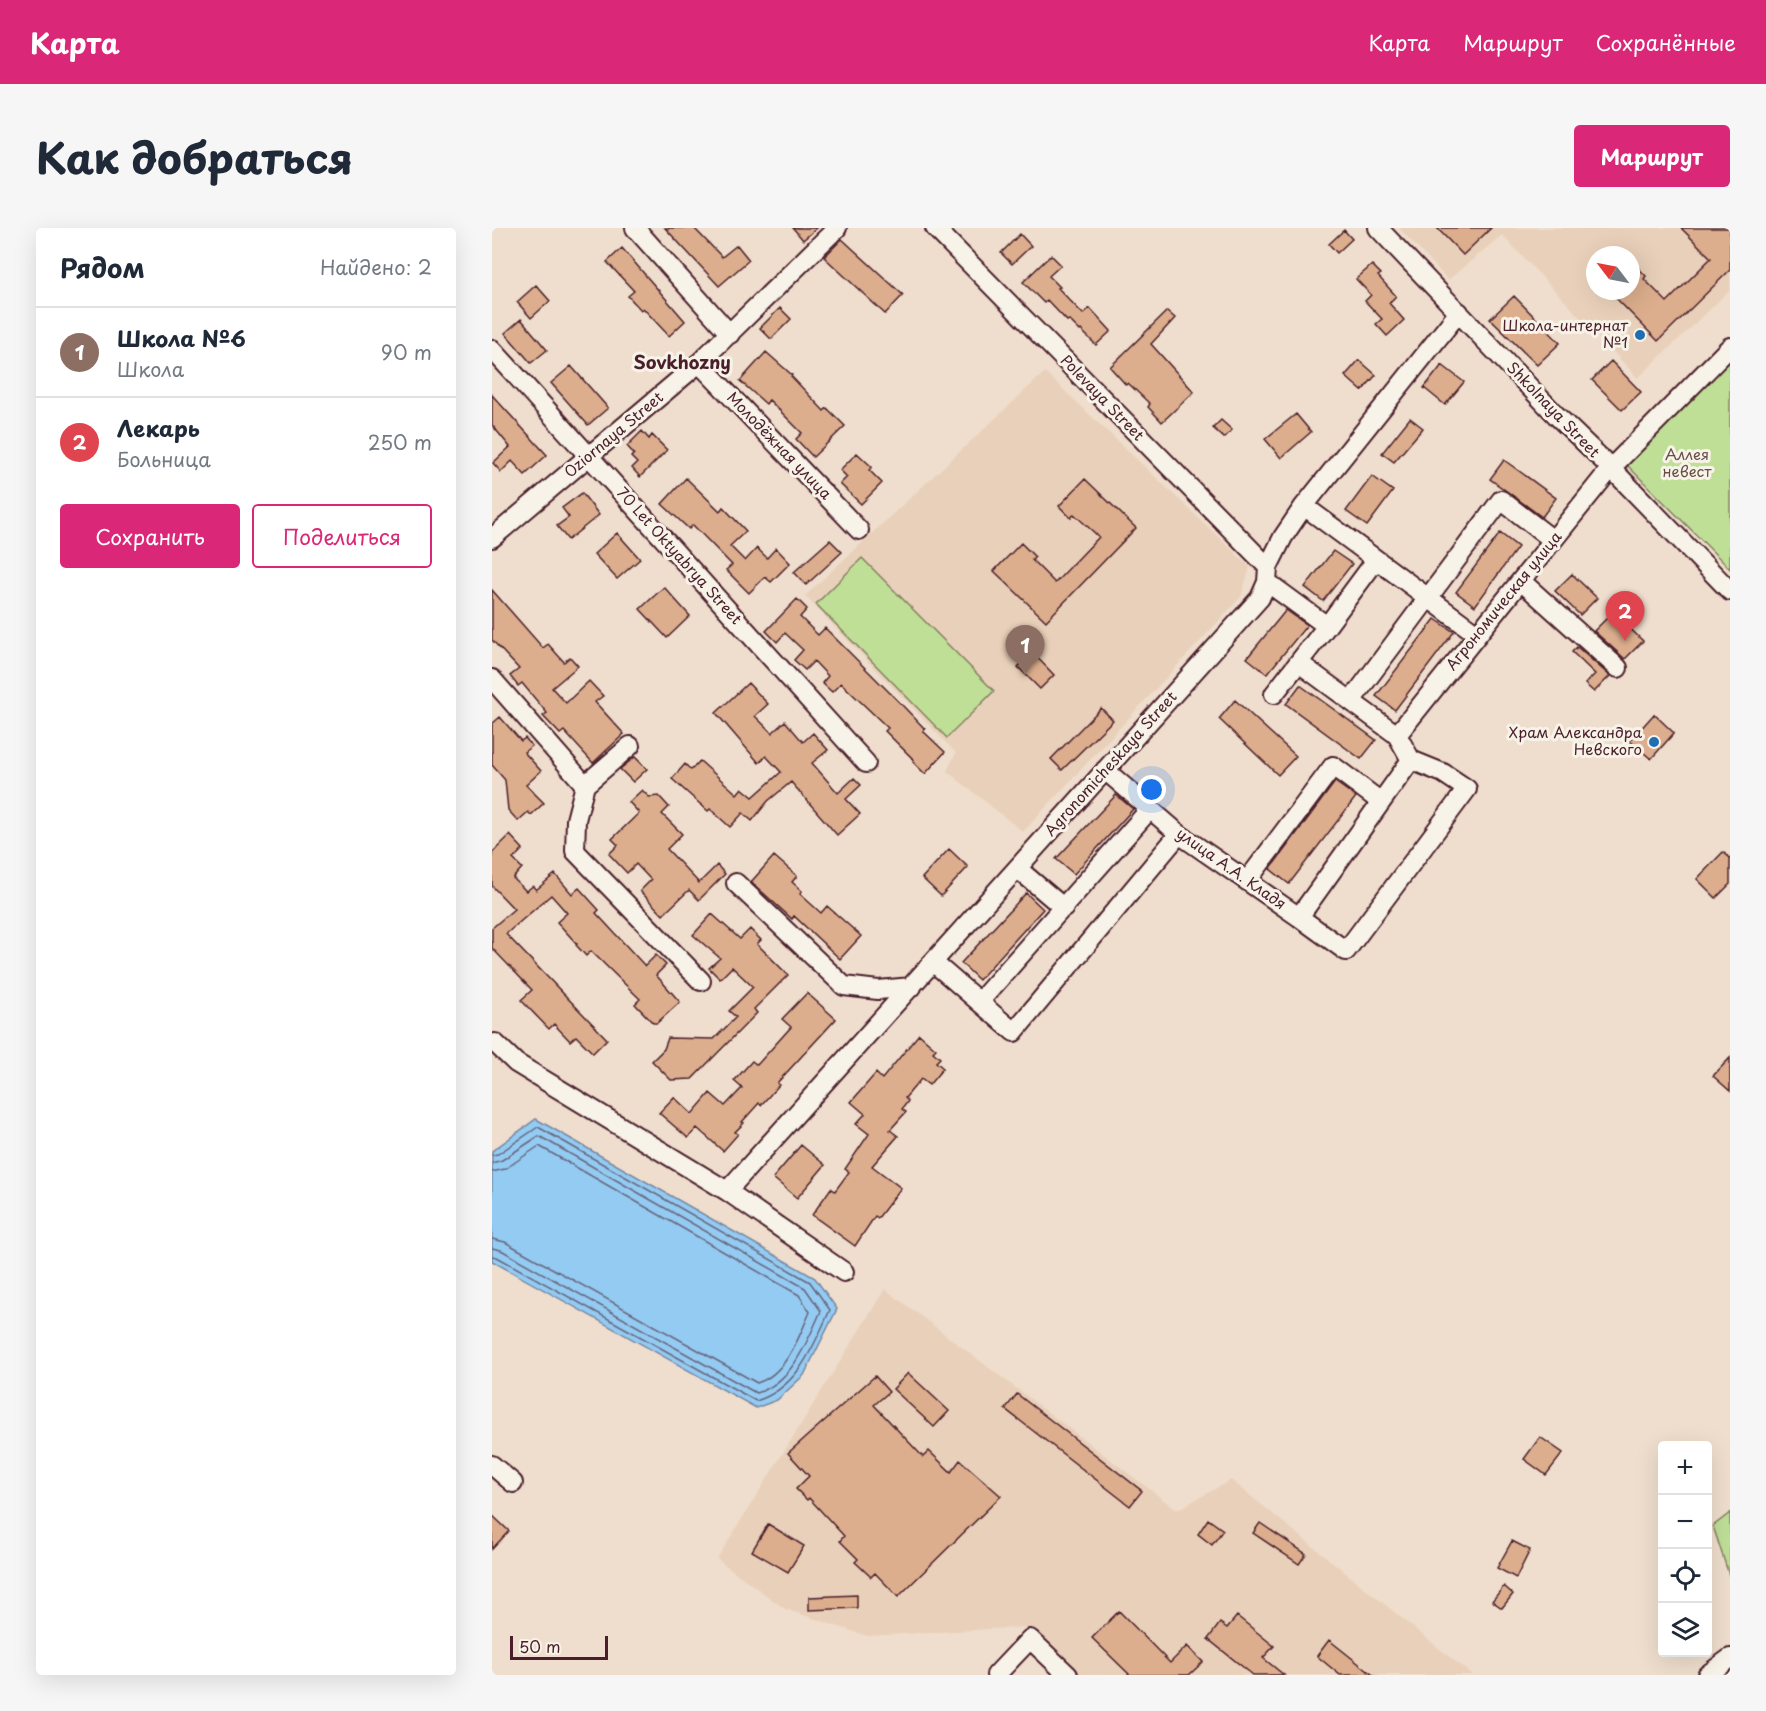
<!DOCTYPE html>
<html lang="ru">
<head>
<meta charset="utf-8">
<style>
  :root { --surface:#fff; --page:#f6f6f7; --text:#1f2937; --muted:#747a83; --line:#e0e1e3; --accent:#db2777 }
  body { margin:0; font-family:"Playpen Sans",sans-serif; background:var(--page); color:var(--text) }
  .controls { position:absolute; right:18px; bottom:18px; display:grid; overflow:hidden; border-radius:6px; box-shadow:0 6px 24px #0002 }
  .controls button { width:54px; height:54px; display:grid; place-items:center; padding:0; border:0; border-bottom:2px solid var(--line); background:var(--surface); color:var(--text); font:30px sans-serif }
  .compass { position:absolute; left:1094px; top:18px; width:54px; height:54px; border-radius:50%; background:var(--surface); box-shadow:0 6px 24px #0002; rotate:302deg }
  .scale { position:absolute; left:18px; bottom:15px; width:98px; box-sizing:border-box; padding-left:6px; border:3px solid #4a1f2b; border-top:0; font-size:16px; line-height:21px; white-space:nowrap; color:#4a1f2b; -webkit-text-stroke:4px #f7f3e8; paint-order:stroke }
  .you { position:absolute; left:660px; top:562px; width:21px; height:21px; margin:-15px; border:4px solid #fff; border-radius:50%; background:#1a73e8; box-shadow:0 0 0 9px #1a73e833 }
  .badge { display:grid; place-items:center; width:39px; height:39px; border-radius:50%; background:var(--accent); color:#fff; font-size:20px; font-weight:700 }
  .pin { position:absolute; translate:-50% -50px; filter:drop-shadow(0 2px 3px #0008) }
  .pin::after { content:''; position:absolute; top:32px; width:21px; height:18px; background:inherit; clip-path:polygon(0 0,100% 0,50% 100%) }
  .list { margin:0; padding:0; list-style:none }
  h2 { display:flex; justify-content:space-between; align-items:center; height:78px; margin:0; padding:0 24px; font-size:26px }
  h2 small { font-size:20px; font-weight:400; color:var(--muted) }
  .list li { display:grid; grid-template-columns:39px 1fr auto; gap:18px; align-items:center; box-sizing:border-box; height:90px; padding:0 24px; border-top:2px solid var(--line) }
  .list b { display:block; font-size:22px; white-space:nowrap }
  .list p { margin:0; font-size:20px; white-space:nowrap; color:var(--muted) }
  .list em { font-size:20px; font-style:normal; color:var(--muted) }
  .actions { display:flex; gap:12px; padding:18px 24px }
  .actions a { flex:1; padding:14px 0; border:2px solid var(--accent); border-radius:6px; text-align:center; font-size:21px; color:var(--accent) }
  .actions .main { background:var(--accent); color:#fff }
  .icon { flex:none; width:33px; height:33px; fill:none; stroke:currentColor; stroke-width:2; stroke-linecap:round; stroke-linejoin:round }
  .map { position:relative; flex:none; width:1238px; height:1447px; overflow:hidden; border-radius:6px }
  header { display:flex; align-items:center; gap:36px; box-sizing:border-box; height:84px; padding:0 30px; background:var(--accent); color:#fff }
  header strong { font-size:28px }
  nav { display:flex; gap:33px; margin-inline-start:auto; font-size:21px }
  .intro { display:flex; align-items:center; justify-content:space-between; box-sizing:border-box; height:144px; padding:0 36px }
  h1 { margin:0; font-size:42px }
  .button { padding:15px 27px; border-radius:6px; background:var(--accent); color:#fff; font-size:21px; font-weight:700 }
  main { display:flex; gap:36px; padding:0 36px }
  aside { flex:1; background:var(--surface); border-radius:6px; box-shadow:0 6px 24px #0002 }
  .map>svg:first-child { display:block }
</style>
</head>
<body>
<header>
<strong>Карта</strong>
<nav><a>Карта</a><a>Маршрут</a><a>Сохранённые</a></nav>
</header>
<div class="intro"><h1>Как добраться</h1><a class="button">Маршрут</a></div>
<main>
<aside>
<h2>Рядом<small>Найдено: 2</small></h2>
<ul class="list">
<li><span class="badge" style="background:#8d6e63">1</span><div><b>Школа №6</b><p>Школа</p></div><em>90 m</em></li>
<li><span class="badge" style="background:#e0444e">2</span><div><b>Лекарь</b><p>Больница</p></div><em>250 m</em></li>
</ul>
<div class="actions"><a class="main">Сохранить</a><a>Поделиться</a></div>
</aside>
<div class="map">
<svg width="1238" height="1447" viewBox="0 0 1238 1447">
  <rect width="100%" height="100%" fill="#efdecd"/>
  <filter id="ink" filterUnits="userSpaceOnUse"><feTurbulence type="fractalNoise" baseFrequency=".0167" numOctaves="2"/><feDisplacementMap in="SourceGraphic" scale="12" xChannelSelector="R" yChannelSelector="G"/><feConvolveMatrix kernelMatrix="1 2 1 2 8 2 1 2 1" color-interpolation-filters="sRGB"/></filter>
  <g filter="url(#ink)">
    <path fill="#e9d0ba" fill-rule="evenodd" d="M907,0h331v62l-92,88 -136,-143 -54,45zM1103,27h36v36h-36z
      M553,144l205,195 -9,30 -218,235 -76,-61 9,-18 -151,-157z
      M393,1061l292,221 54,-30 241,195h-396l-50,-48 -159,9 -82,-27 -68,-50z"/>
    <path fill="#bfdf97" stroke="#847f61" stroke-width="1.5" d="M1238,129v212l-105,-106z
      M370,330l132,133 -47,47 -131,-134z
      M1238,1285v65l-17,-52z"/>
    <path fill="#93cbf2" stroke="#7686a2" stroke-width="1.5" d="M44,891l279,159 22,31 -33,66 -27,25 -21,8 -264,-147v-110z"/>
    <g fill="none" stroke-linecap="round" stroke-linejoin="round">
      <path stroke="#67647b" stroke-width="1.5" d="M0,927l6,-1 40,-27 272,155 20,28c-17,37 -32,78 -74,91l-259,-144 -5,-1
        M0,935l10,-3 37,-24 266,152 16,23c-14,31 -29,72 -65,82l-255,-143 -9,-2
        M0,944l13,-3 34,-23 260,149 11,17c-11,25 -24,62 -53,71l-252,-141 -13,-3"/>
    </g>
    <path fill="#dcae8d" stroke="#4a1f2b" stroke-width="1.5" d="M173,0h29l28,29 15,-12 12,15 -30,26z
      M301,0h24l-14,12z
      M945,0h54l-28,27z
      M1189,0h49v42l-72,71 -49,-50h22v-31l15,16 -2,3 23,23 44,-44z
      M852,2l8,9 -15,14 -8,-9z
      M528,6l11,12 -19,18 -11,-11z
      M350,11l61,56 -18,19 -61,-57z
      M130,20l63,73 -16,15 -26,-28 -2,2 -13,-14 6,-5 -27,-29z
      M559,27l10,10 -12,11 11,11 -2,1 25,26 7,-6 21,23 -15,14 -15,-15 -1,1 -11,-11 -2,1 -20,-21 -3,3 -21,-21z
      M880,37l9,9 -3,2 18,20 -7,7 15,17 -17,16 -11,-12 6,-5 -17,-18 6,-6 -15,-16z
      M44,57l14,16 -19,17 -14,-16z
      M1022,68l46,47 -23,22 -47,-46z
      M288,80l11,11 -20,20 -11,-11z
      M675,83l8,7 -24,26 43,48 -32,30 -14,-15 2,-3 -22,-21 -2,2 -16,-18z
      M29,91l26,31 -16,13 -26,-30z
      M274,124l26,23 -1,1 33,35 3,-3 18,18 -32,31 -17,-18 6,-6 -33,-33 -3,4 -26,-23z
      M867,132l17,15 -14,16 -17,-15z
      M1119,133l30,31 -19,18 -30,-30z
      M950,137l22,17 -19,23 -21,-17z
      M79,138l37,42 -20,17 -37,-42z
      M0,167l55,60 -22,20 -13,-14 -11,11 -8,-9 17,-16 -18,-22z
      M804,186l15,18 -30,26 -16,-19z
      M918,190l13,10 -29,34 -12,-9z
      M729,192l11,10 -8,8 -11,-10z
      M150,203l7,8 3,-4 15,15 -27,27 -8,-9 5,-5 -6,-6 3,-3 -7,-8z
      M365,225l15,14 -3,3 13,13 -21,21 -21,-20 7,-7 -7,-7z
      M1012,232l52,38 -14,19 -52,-38z
      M880,248l21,15 -26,35 -21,-15z
      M194,250l34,33 3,-4 23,24 -16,15 15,15 12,-13 10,10 9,-10 14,15 -19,19 -6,-5 -16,16 -23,-23 6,-5 -39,-40 -4,4 -27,-25z
      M593,251l51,49 -90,93 -52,-50 27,-28 14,14 -3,3 23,23 44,-46 -25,-23 -3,4 -12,-12z
      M90,265l17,22 -31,25 -11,-14 12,-9 -7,-9z
      M125,305l23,26 -23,20 -23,-25z
      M1008,305l18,14 -43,59 -19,-14z
      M338,312l12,12 -36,33 -12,-13z
      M841,323l19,13 -29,37 -18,-14z
      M1080,346l25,24 -17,17 -25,-24z
      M172,359l26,29 -23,22 -27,-29z
      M0,362l51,58 5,-4 16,18 6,-5 8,9 -26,22 14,15 23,-22 14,15 -8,6 29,32 -31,29 -29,-32 -4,3 -17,-18 4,-3 -25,-30 -4,3 -8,-10 9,-7 -27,-29z
      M305,371l10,10 -7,8 18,18 7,-7 78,78 22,23 -2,2 22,21 -20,22 -12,-12 1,-2 -29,-29 3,-3 -47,-45 -9,9 -10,-9 6,-7 -14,-15 -9,9 -11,-10 9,-10 -18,-17 -8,9 -11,-11z
      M794,382l21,15 -40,49 -20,-16z
      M1121,384l30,29 -18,18 -31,-28z
      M943,391l19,13 -59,78 -19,-14z
      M1085,419l33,29 -16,16 -9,-8 10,-10 -23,-22z
      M540,424l22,23 -14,14 -22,-22z
      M256,455l20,21 -13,12 17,17 13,-12 18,21 10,-9 15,17 -16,13 26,30 16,-15 7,7 -15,14 14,15 -23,21 -46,-53 -23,19 -16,20 -9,-8 -13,14 -20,-18 -2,2 -36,-32 13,-15 6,6 9,-9 37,33 5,-6 11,9 28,-25 -15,-16 -7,7 -43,-50z
      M808,457l76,55 -15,19 -75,-55z
      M743,472l61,56 -18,19 -59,-56z
      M609,480l12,12 -51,50 -11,-11z
      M1162,486l20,19 -23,26 -21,-18z
      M8,489l21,24 4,-3 7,8 -8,6 17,19 -15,14 18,18 -13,12 -3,-3 -10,9 -10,-11 -3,-30 -13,-15v-41z
      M143,529l12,12 -14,13 -13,-13z
      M843,554l21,15 -67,87 -19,-15z
      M150,562l7,7 10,-1 10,11 -7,7 20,20 -15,15 32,34 18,-18 8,9 -26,26 -10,-10 -26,25 -23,-24 11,-11 -15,-16 -9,9 -18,-19 9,-9 -6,-6 27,-26 -10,-11z
      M624,567l17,14 -59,65 -18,-15z
      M18,607l13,14 -10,10 9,9 -9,10 13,13 7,-5 3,4 19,-16 17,20 7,-6 20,22 -3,3 49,53 11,-11 10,10 -10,10 24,27 -23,21h-4l-18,-19 5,-5 -49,-48 -5,5 -10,-11 1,-1 -20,-22 10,-9 -16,-18 -45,39 101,105 -14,14 -17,-17 -6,5 -16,-17 -5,5 -28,-29 11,-10 -40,-42v-20l22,-19 -22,-23v-33z
      M457,621l19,18 -27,29 -19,-18z
      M1231,624l7,6v26l-14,14 -19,-19z
      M282,628l23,20 -5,6 10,9 -2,3 21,19 6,-7 34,30 -21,23 -46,-43 -2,3 -41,-37z
      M534,665l17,16 -64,71 -18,-17z
      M220,686l28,25 10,-10 11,11 -4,4 31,31 -34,34 3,4 -65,66 -21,1 -19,-19 12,-12 4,-11 46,1 22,-22 -7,-6 24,-24 -21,-20 -12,12 -11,-11 11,-10 -27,-23z
      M315,765l29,26 -59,64 2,2 -18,20 -2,-2 -17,19 2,1 -9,9 3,2 -15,17 -26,-23 -9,10 -29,-25 15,-16 18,17 18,-21 15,13 17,-18 -8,-7 18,-20 5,4 34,-38 -9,-8z
      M427,806l17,15 -3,3 7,6 -4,4 7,6 -14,17 -8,-6 -16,19 3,3 -6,8 4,3 -16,18 8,6 -26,30 29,22 -23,30 -3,-2 -20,30 -43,-31 19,-27 4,3 14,-19 -4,-3 24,-35 -13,-10 9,-10 -14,-12 25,-29 6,6z
      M1238,830v33l-17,-15z
      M309,917l24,20 -28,33 -24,-20z
      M416,1145l41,38 -15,16 -41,-38z
      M383,1148l14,16 -15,13 49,52 6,-6 22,21 9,-12 41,36 -103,101 -23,-24 -4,4 -16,-15 3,-3 -18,-18 4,-5 -35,-38 -2,2 -11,-11 13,-13 -21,-23z
      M525,1166l125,97 -12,15 -125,-97z
      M1048,1209l23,16 -17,22 -22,-16z
      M0,1287l17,16 -17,18z
      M716,1291l15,11 -11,15 -14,-11z
      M768,1295l46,31 -7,10 -46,-31z
      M276,1296l36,22 -16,26 -36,-21z
      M1020,1313l18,9 -14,28 -19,-10z
      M1012,1358l9,8 -11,14 -10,-7z
      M365,1367v13l-48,2v-13z
      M627,1383l51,52 17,-17 16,16 -14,13h-59l-38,-37z
      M745,1388l37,30 -11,12 21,17h-31l-45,-36 12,-16 7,5z
      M837,1412l44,35h-33l-23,-19z"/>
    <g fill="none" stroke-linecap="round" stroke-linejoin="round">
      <g stroke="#4a1f2b" stroke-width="22">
        <path id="minor" d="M143,0l95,106
          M443,0l333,339
          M886,0l178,187 55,53 119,123
          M0,121l374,414
          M207,135l160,167
          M812,278l173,128
          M0,310l207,-175 138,-135
          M1029,353l97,87
          M775,354l60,44 49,-66
          M0,451l93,106
          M782,466l53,-68
          M859,473l150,-201 52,40
          M905,507l214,-267 119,-121
          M138,518l-45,39 -9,35 -1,31 126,130
          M613,542l74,64 120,83 112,-157 -14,-25 -98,-72
          M526,641l46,39
          M755,653l86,-115 48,36
          M244,655l108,103 34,4 34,-3
          M807,689l47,34 121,-162 -24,-16 -32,-13
          M442,735l80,69 165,-198
          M487,774l171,-193
          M3,815l21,20 211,128 117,81
          M235,963l533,-593 7,-16 1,-15 15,-30 21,-31 155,-194
          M0,1237l21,18
          M504,1447l34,-36 38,36
          M1215,1447l23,-17"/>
      </g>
      <use href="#minor" stroke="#f7f3e8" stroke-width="18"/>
    </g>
  </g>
  <g fill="#1f6fb2" stroke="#f7f3e8" stroke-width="2">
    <circle cx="1148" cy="107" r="6"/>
    <circle cx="1162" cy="514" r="6"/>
  </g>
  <g text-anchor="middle" stroke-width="6" stroke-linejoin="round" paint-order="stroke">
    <g font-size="15" fill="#4a1f2b" stroke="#f7f3e8" text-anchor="end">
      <text x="1136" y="103">Школа-интернат<tspan x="1136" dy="17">№1</tspan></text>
      <text x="1150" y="510">Храм Александра<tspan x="1150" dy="17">Невского</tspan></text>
    </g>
    <g font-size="15" fill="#4a1f2b" stroke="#f7f3e8">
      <text transform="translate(610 170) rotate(46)" y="5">Polevaya Street</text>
      <text transform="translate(1061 182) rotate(46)" y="5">Shkolnaya Street</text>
      <text transform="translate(122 207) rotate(-40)" y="5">Oziornaya Street</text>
      <text transform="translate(287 218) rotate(46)" y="5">Молодёжная улица</text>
      <text transform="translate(187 328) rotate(48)" y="5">70 Let Oktyabrya Street</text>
      <text transform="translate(1012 373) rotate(-51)" y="5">Агрономическая улица</text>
      <text transform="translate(619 536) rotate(-48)" y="5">Agronomicheskaya Street</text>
      <text transform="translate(739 641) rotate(35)" y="5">улица А.А. Кладя</text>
    </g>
    <g font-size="15" fill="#674f46" stroke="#f7f3e8">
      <text x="1195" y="232">Аллея<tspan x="1195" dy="17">невест</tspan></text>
    </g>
    <g font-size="18" font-weight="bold" fill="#4a1f2b" stroke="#f7f3e8">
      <text x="190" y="141">Sovkhozny</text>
    </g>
  </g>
</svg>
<div class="controls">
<button>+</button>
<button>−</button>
<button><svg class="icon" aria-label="locate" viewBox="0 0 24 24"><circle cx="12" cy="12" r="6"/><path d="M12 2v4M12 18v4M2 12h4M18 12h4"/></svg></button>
<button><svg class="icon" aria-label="layers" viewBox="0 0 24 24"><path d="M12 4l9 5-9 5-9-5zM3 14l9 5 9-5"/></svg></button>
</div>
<svg class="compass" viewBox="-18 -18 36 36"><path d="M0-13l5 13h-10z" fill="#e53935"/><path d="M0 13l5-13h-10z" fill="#747a83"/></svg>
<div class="scale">50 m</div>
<div class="you"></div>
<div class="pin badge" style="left:533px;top:447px;background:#8d6e63">1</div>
<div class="pin badge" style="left:1133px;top:413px;background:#e0444e">2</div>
</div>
</main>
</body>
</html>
